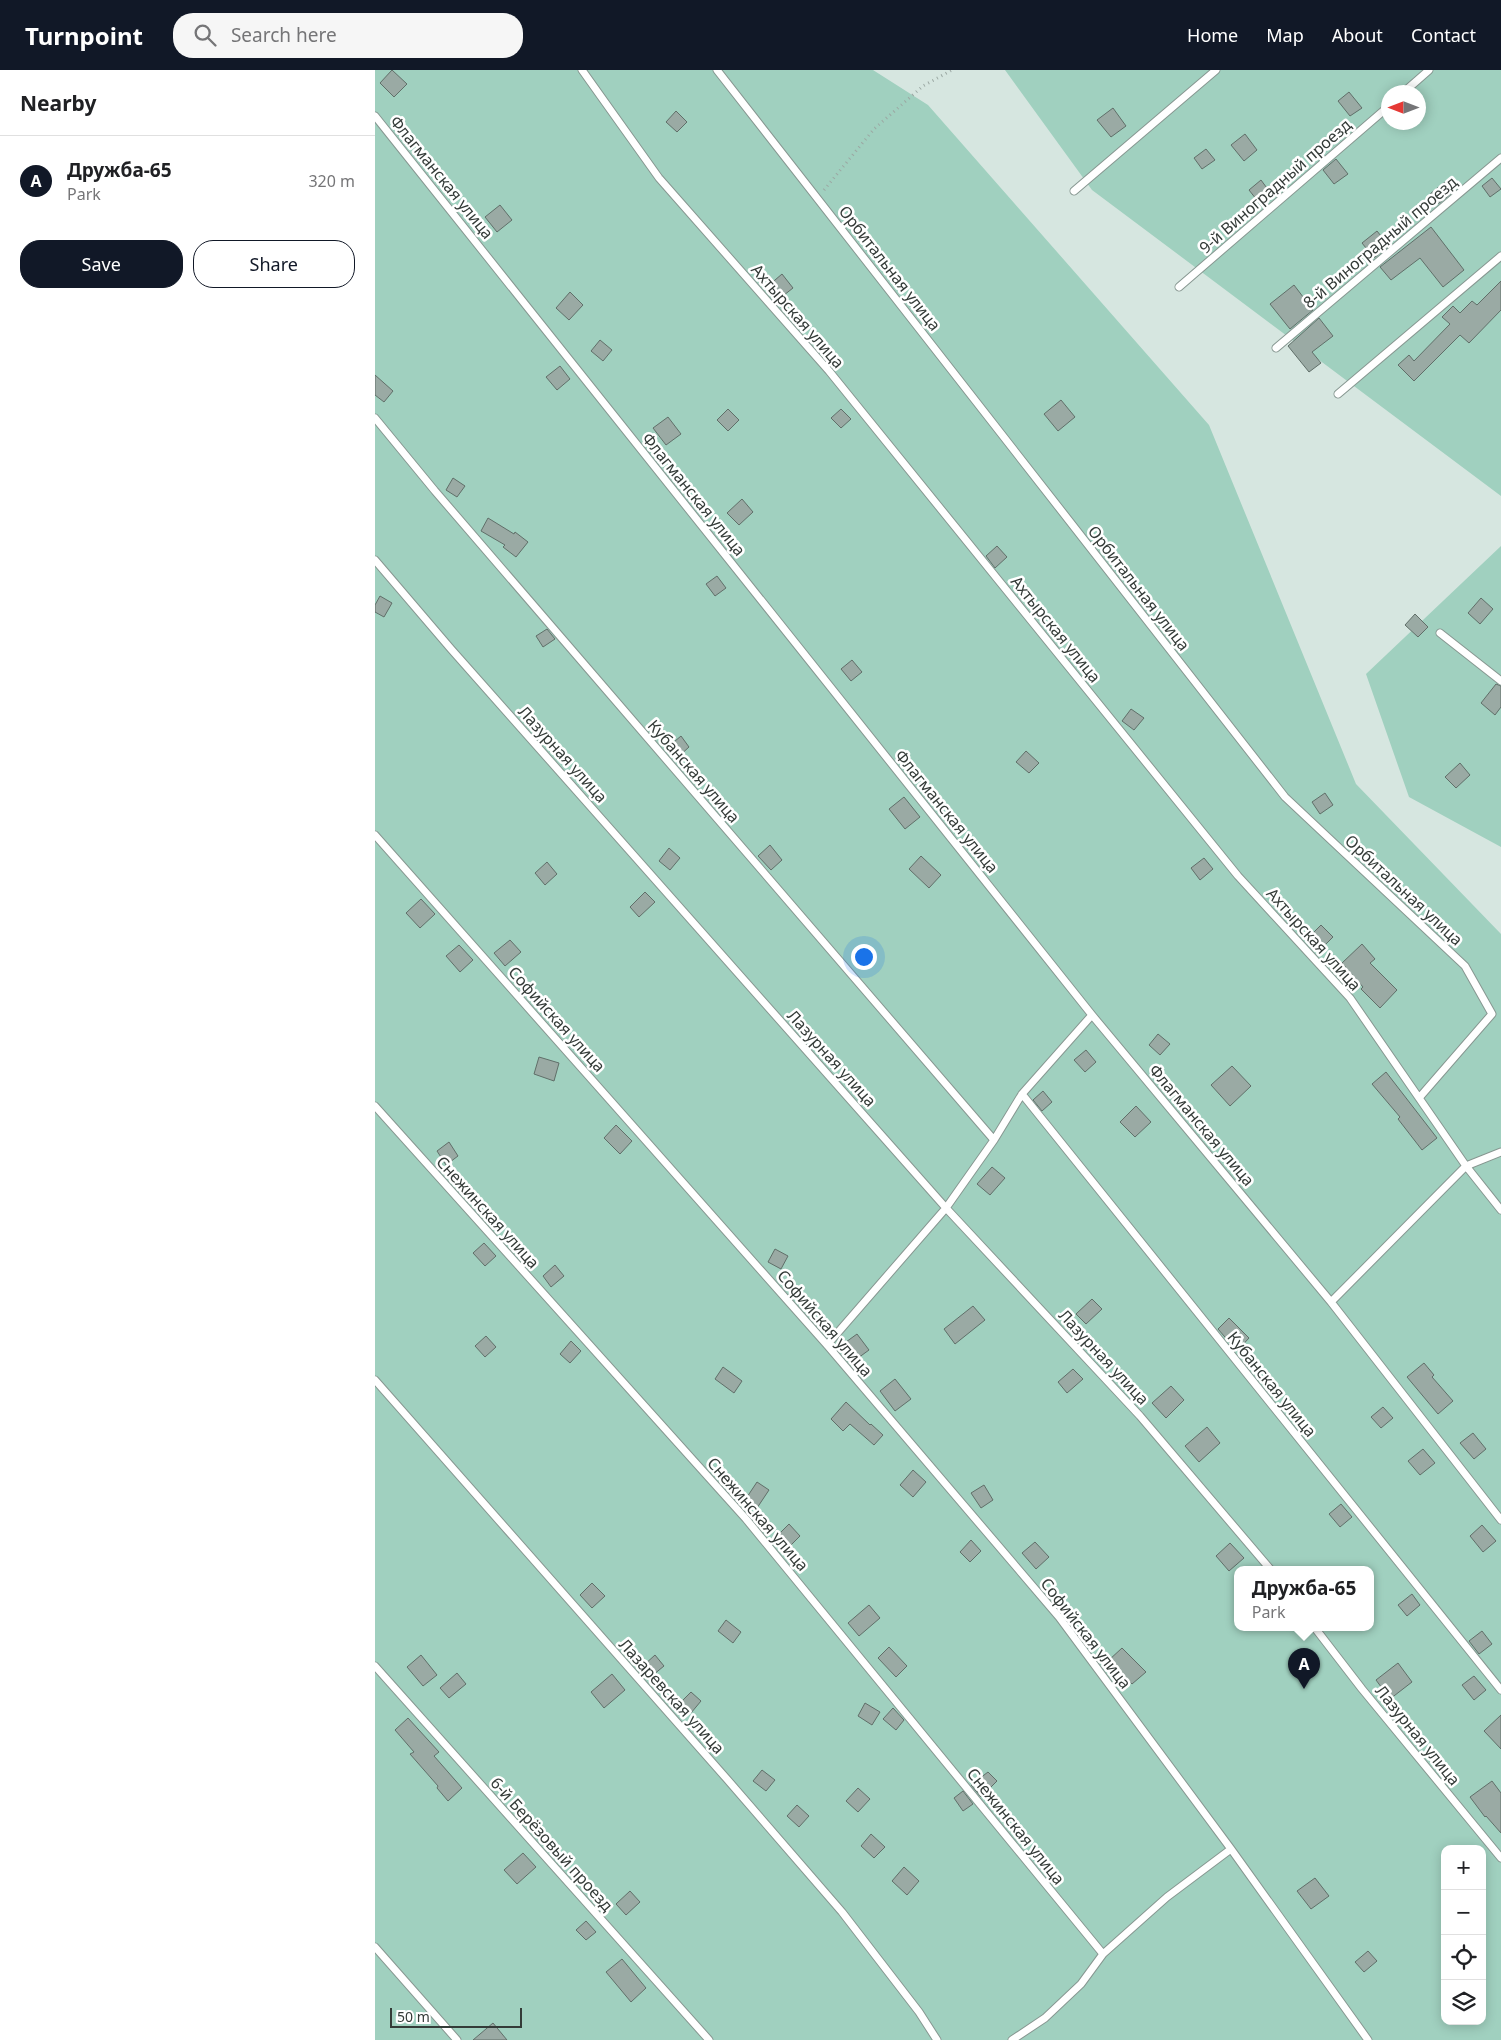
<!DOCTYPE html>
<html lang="en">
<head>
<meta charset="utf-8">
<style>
  :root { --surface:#fff; --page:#f6f6f6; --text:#202124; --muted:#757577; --line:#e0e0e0; --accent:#111827 }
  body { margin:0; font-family:"Noto Sans",sans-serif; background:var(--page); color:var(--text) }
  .controls { position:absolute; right:15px; bottom:15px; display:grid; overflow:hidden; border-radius:10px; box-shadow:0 2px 12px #0003 }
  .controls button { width:45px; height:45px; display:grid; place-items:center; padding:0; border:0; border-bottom:1px solid var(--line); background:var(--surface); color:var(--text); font:25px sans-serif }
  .compass { position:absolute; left:1006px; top:15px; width:45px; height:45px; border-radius:50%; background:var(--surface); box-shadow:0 2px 12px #0003; rotate:270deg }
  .scale { position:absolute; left:15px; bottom:12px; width:132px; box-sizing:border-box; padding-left:5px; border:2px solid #343b38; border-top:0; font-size:14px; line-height:18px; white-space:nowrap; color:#343b38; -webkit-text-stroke:4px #fff; paint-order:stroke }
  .you { position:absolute; left:488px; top:886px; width:18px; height:18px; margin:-12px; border:4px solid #fff; border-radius:50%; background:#1a73e8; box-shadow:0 0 0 8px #1a73e833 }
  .badge { display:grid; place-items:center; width:32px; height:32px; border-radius:50%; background:var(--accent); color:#fff; font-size:16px; font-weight:700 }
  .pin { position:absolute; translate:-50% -41px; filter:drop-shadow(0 1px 2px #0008) }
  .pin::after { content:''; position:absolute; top:26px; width:18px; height:15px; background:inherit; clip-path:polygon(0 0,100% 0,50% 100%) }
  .popup { position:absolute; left:859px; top:1496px; width:140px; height:65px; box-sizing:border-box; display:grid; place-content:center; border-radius:10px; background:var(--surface); filter:drop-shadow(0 1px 4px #0005); font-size:16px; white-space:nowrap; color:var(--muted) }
  .popup b { font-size:19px; color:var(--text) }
  .popup::after { content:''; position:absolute; left:50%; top:100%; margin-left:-10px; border:10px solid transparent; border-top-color:var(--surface) }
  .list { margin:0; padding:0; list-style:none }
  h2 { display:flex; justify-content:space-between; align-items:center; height:65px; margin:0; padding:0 20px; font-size:21px }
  h2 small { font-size:16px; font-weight:400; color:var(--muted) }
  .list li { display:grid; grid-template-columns:32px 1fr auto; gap:15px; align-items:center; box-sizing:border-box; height:90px; padding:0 20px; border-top:1px solid var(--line) }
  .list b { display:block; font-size:19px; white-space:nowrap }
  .list p { margin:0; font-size:16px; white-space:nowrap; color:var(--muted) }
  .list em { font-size:16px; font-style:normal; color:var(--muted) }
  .actions { display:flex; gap:10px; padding:15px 20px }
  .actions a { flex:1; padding:11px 0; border:1px solid var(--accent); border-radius:20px; text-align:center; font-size:18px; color:var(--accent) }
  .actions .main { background:var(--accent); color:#fff }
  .icon { flex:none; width:28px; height:28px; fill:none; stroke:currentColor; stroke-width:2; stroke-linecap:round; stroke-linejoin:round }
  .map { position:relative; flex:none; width:1126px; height:1970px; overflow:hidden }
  header { display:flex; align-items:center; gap:30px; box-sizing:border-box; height:70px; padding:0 25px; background:var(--accent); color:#fff }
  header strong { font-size:24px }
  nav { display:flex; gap:28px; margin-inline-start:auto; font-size:18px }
  .search { width:350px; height:45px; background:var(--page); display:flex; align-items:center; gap:12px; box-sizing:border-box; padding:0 18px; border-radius:20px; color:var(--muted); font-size:19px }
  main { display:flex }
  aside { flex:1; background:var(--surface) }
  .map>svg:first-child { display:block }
</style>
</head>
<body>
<header>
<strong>Turnpoint</strong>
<div class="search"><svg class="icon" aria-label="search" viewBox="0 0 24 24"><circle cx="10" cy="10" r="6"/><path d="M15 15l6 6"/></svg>Search here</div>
<nav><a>Home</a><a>Map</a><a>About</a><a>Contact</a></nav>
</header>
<main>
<aside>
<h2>Nearby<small></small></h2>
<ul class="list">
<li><span class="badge">A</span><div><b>Дружба-65</b><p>Park</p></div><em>320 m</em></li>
</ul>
<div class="actions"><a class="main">Save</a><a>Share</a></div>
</aside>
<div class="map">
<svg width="1126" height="1970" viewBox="0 0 1126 1970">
  <rect width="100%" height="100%" fill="#d6e6e0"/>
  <path fill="#a0d0bf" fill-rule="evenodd" d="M0,0h498l55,35 281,320 147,359 145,150v1106h-1126zM863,1500h132v58h-132zM1070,1779h37v172h-37z
    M630,0h496v426l-409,-306zM1014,22h30v30h-30z
    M1126,476v301l-92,-50 -43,-123z"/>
  <path fill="#9aaaa4" stroke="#606f69" d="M17,0l15,14 -13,13 -14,-14z
    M974,22l13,16 -12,8 -12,-15z
    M738,38l13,18 -15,11 -14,-17z
    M301,41l11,11 -10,10 -11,-10z
    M870,64l12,16 -13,11 -13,-16z
    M831,79l9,11 -13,9 -8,-11z
    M961,89l12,15 -14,10 -11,-14z
    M1117,108l9,11 -11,8 -8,-11z
    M886,110l11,15 -12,9 -11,-14z
    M1070,112l8,10 -15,12 -8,-10z
    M125,135l12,15 -15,12 -12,-15z
    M1056,157l33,43 -21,17 -23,-29 -29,22 -11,-13z
    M1002,161l12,15 -15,12 -12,-15z
    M407,204l11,14 -14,11 -11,-13z
    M1126,211v29l-32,33 -9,-8 -46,46 -16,-16 11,-10 5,6 36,-37 -8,-7 11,-11 7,7 12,-12 5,4z
    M919,215l19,25 -23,19 -20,-25z
    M195,222l13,13 -14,15 -13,-12z
    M944,248l14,18 -21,16 9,11 -12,9 -21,-26z
    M225,270l12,10 -9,11 -12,-10z
    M185,296l10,13 -13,11 -11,-13z
    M0,305l18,16 -9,11 -9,-7z
    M686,330l14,17 -17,14 -14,-17z
    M353,339l11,11 -11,11 -11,-11z
    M466,339l10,10 -10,9 -10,-10z
    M293,347l13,17 -15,11 -13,-17z
    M78,408l12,8 -8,11 -11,-7z
    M367,429l11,13 -14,13 -12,-12z
    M113,448l26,16 1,-2 13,10 -12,15 -13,-10 2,-2 -24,-14z
    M622,476l10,11 -12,11 -9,-12z
    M342,506l9,12 -11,8 -9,-12z
    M5,526l12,7 -8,14 -9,-5v-7z
    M1106,528l12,11 -13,15 -12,-11z
    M1040,544l13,13 -10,10 -13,-12z
    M172,559l8,10 -12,8 -7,-11z
    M477,590l10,12 -11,9 -10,-12z
    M1121,614l5,2v21l-6,8 -14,-12z
    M756,639l13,9 -10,12 -12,-9z
    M306,666l8,11 -12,11 -9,-11z
    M651,681l13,12 -10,10 -13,-11z
    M1085,693l10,12 -14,13 -11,-11z
    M950,723l8,12 -13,9 -8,-12z
    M529,727l16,20 -15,12 -16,-20z
    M395,775l12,15 -11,10 -13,-14z
    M294,778l11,10 -10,12 -11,-9z
    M546,786l20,19 -12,13 -20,-19z
    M829,788l9,11 -13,11 -9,-12z
    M172,792l10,12 -12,11 -10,-12z
    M270,822l10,10 -16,15 -9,-10z
    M46,829l14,15 -15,14 -14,-15z
    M946,855l12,12 -11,11 -12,-12z
    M135,870l11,12 -16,14 -11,-13z
    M987,874l13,15 -5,4 27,27 -17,18 -19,-19 2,-2 -21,-24z
    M84,875l14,15 -13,12 -14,-16z
    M783,964l12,10 -10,11 -11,-10z
    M711,980l10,12 -11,10 -11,-12z
    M164,987l20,6 -5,18 -20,-7z
    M857,996l19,20 -21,20 -19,-21z
    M1011,1002l51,66 -15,12 -24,-31 2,-2 -28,-33z
    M668,1021l9,11 -10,9 -9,-11z
    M761,1036l15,16 -16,15 -15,-15z
    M241,1055l16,16 -12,13 -16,-16z
    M74,1072l9,14 -12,9 -9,-14z
    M617,1097l13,11 -15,17 -13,-11z
    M109,1173l12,13 -11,10 -12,-13z
    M400,1179l13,7 -7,13 -13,-7z
    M180,1195l9,11 -13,11 -8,-11z
    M717,1229l10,10 -16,15 -10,-10z
    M598,1236l12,14 -30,24 -11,-15z
    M854,1248l20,20 -12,13 -19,-22z
    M482,1264l12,16 -11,8 -12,-16z
    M111,1266l10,11 -11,10 -10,-11z
    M196,1271l10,10 -11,12 -10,-9z
    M1049,1293l10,12 -2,2 21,24 -15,13 -31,-37z
    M348,1297l19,14 -8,12 -19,-14z
    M698,1299l10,10 -16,14 -9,-11z
    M520,1309l16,20 -16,12 -15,-20z
    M796,1316l13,14 -18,18 -14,-15z
    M471,1332l24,23 1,-1 12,11 -9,10 -24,-21 -7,7 -12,-12z
    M1008,1337l10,11 -12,10 -10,-11z
    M832,1357l13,16 -21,19 -14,-16z
    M1098,1363l13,16 -12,10 -14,-16z
    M1048,1379l12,14 -15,12 -12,-14z
    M538,1400l13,12 -13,15 -13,-12z
    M382,1412l12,8 -12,18 -12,-8z
    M609,1415l9,15 -12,8 -10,-15z
    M966,1434l11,13 -12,10 -11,-13z
    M414,1454l11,12 -13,13 -11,-12z
    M1107,1455l14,16 -13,11 -13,-16z
    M596,1470l10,11 -11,11 -10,-10z
    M660,1472l14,15 -13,12 -14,-16z
    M855,1473l14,15 -15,13 -13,-15z
    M217,1513l13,13 -13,12 -12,-13z
    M1037,1524l8,11 -13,11 -9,-11z
    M494,1535l11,13 -21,18 -11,-13z
    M351,1550l15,12 -8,11 -15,-12z
    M1107,1561l10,13 -13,10 -10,-13z
    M514,1577l18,19 -11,11 -18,-19z
    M747,1578l24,24 -14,12 -23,-24z
    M46,1585l16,20 -14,11 -16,-19z
    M280,1585l9,11 -11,9 -9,-10z
    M1023,1593l14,19 -22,17 -14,-19z
    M82,1603l9,11 -17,14 -9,-10z
    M237,1604l13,16 -21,18 -13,-16z
    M1099,1606l12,14 -12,10 -12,-15z
    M316,1622l10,9 -10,12 -11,-10z
    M490,1633l15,9 -8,13 -14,-9z
    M518,1638l11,12 -8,10 -13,-11z
    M1126,1645v34l-17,-18z
    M33,1648l31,34 -5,4 28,32 -14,13 -11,-13 1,-2 -28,-32 4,-2 -19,-22z
    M387,1700l13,10 -9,11 -13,-10z
    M613,1702l9,9 -16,16 -10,-12z
    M1117,1711l9,12v40l-15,-17 -1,1 -15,-20z
    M483,1718l12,11 -12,13 -12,-11z
    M588,1721l10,13 -10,7 -9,-13z
    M422,1735l12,11 -10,11 -12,-11z
    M496,1764l14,13 -11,11 -13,-12z
    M148,1783l13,14 -19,17 -13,-14z
    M529,1797l15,14 -12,14 -15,-14z
    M940,1808l14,18 -18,13 -14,-18z
    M255,1821l10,11 -14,13 -10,-11z
    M211,1851l10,11 -10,8 -10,-10z
    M993,1881l9,10 -13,11 -9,-10z
    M247,1889l24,29 -15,14 -25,-30z
    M118,1953l14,17h-34z"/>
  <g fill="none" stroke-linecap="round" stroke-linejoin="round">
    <g stroke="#879791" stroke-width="9">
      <path id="service" d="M207,0l77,108 170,193 409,505 112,122 116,168 35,44
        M342,0l568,727 180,169 27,48 -73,84
        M1029,22l25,-22
        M0,46l717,899 239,287 170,218
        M699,121l142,-121
        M804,217l210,-181
        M901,278l225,-190
        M963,324l163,-138
        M0,348l60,73 559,649
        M0,490l76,89 495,559 194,208 131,154
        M1065,563l61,48
        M0,765l452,510 232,272 172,232 137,191
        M647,1024l479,596
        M0,1036l371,413 357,435
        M956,1232l135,-136 35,-14
        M452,1275l119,-137 48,-68 28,-46 70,-79
        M0,1310l351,398 116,134 77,100 18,28
        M940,1558l47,61 139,169
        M0,1596l334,374
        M0,1877l82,93
        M637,1970l33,-22 36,-34 22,-30 64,-57 64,-48"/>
    </g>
    <path stroke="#9ba8a3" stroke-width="3" stroke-dasharray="1 4" stroke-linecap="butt" d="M449,120l50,-61 49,-43 29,-16"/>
    <use href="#service" stroke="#fff" stroke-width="7"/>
  </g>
  <g text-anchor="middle" stroke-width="5" stroke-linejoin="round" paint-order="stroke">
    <g font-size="16" fill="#343b38" stroke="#fff">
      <text transform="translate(67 107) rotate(51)" y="6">Флагманская улица</text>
      <text transform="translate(900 116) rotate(-41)" y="6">9-й Виноградный проезд</text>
      <text transform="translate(1005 172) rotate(-40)" y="6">8-й Виноградный проезд</text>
      <text transform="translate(515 198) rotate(52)" y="6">Орбитальная улица</text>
      <text transform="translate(423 246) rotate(49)" y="6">Ахтырская улица</text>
      <text transform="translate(319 424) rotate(51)" y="6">Флагманская улица</text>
      <text transform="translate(764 518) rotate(52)" y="6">Орбитальная улица</text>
      <text transform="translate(681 559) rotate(51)" y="6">Ахтырская улица</text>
      <text transform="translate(188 684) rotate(48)" y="6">Лазурная улица</text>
      <text transform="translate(319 701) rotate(49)" y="6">Кубанская улица</text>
      <text transform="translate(572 741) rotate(51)" y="6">Флагманская улица</text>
      <text transform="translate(1029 820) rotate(43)" y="6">Орбитальная улица</text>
      <text transform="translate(939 869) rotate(48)" y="6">Ахтырская улица</text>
      <text transform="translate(182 949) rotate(48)" y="6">Софийская улица</text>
      <text transform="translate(457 988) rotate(48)" y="6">Лазурная улица</text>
      <text transform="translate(827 1055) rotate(50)" y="6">Флагманская улица</text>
      <text transform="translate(113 1142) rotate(48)" y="6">Снежинская улица</text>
      <text transform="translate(450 1253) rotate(49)" y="6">Софийская улица</text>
      <text transform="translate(729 1287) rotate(47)" y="6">Лазурная улица</text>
      <text transform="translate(897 1314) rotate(51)" y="6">Кубанская улица</text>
      <text transform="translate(383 1444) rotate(49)" y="6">Снежинская улица</text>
      <text transform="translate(711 1563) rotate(52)" y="6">Софийская улица</text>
      <text transform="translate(297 1626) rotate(48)" y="6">Лазаревская улица</text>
      <text transform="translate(1043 1665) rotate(51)" y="6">Лазурная улица</text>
      <text transform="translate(641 1756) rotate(51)" y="6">Снежинская улица</text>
      <text transform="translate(177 1774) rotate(48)" y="6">6-й Берёзовый проезд</text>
    </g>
  </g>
</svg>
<div class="controls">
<button>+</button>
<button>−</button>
<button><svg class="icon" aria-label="locate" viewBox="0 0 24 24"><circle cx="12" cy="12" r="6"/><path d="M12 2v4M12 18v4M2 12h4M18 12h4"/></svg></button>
<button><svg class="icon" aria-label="layers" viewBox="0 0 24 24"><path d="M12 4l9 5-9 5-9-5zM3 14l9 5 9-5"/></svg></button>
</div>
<svg class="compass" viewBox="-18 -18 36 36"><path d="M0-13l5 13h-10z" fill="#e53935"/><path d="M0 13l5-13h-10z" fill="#757577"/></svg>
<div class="scale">50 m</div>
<div class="you"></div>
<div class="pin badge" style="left:929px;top:1619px">A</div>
<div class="popup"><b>Дружба-65</b>Park</div>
</div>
</main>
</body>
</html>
